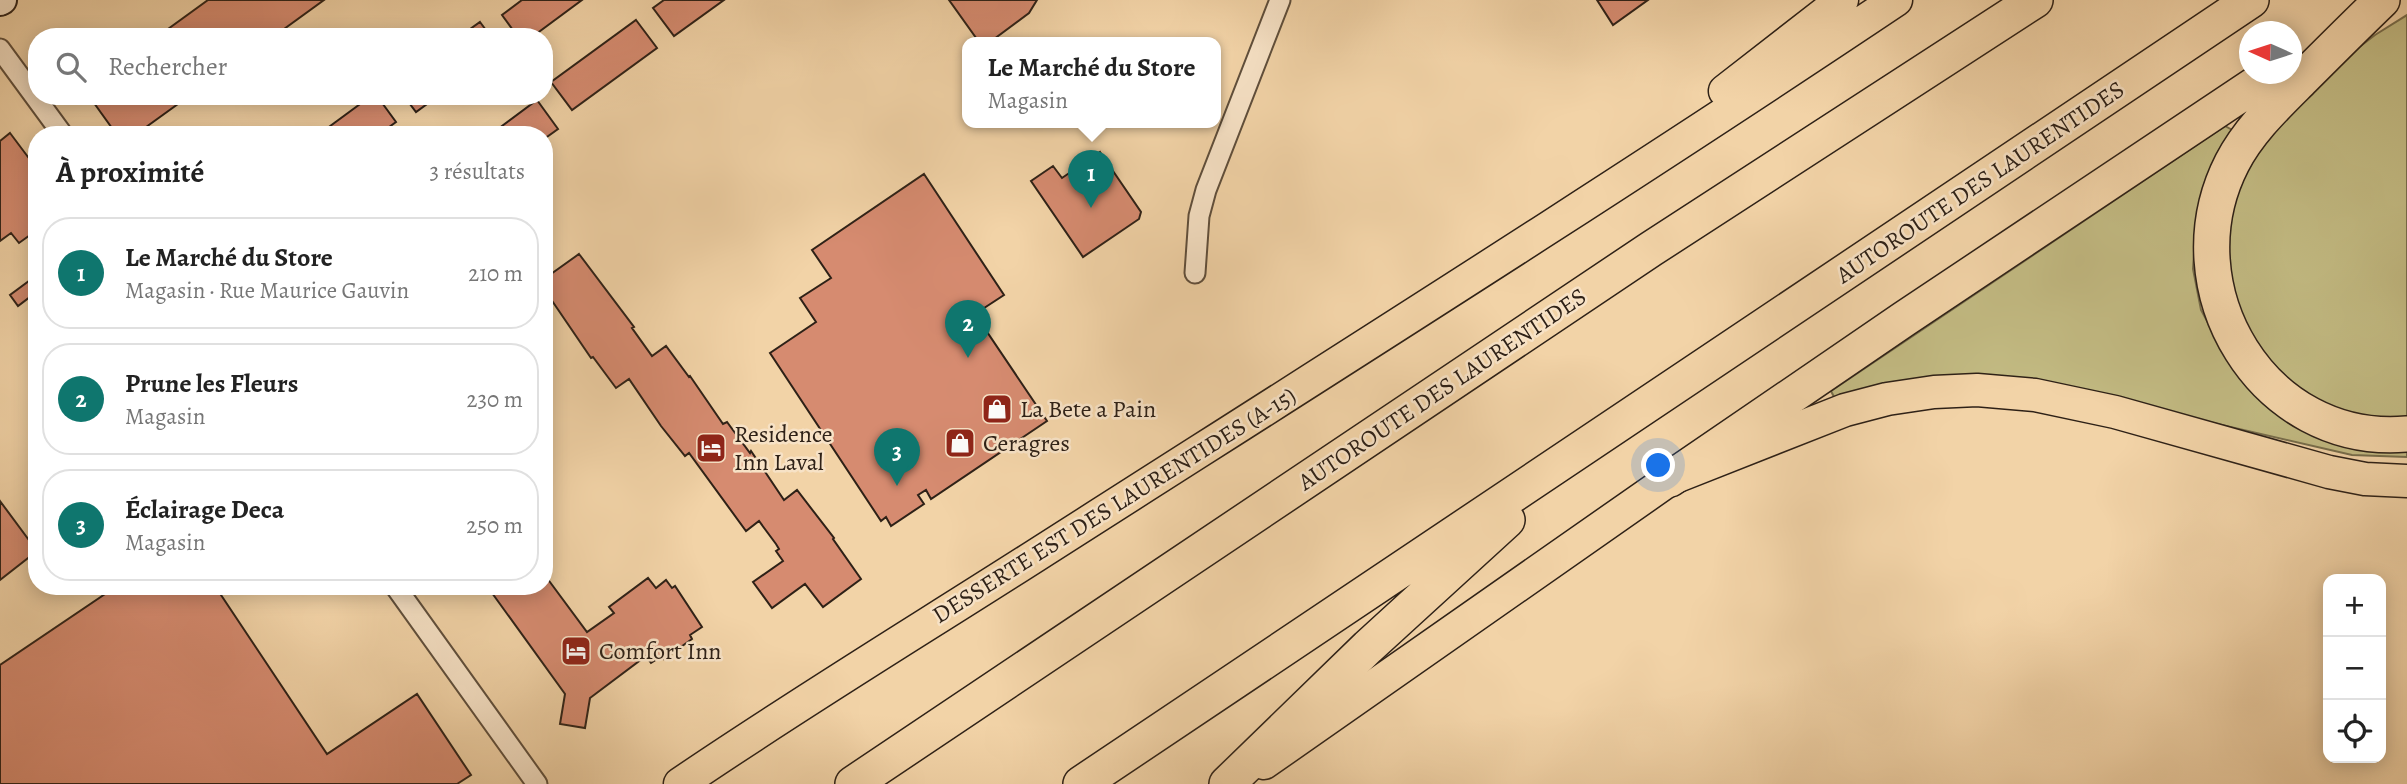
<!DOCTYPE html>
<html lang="fr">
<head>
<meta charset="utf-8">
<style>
  :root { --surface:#fff; --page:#f2f2f2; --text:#222; --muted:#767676; --line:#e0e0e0; --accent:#0f766e }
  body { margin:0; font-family:Alegreya,serif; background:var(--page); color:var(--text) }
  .controls { position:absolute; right:21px; bottom:21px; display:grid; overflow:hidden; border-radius:14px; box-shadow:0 4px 18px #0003 }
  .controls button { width:63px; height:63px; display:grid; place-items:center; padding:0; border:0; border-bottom:2px solid var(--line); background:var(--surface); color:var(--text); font:35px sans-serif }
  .compass { position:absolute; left:2239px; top:21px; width:63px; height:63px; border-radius:50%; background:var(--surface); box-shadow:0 4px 18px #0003; rotate:273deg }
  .you { position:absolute; left:1659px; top:466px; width:24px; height:24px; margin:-18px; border:5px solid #fff; border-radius:50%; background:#1a73e8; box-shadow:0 0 0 10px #1a73e833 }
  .badge { display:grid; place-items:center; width:46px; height:46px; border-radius:50%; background:var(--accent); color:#fff; font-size:23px; font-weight:700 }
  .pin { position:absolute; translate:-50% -58px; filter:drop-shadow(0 2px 4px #0008) }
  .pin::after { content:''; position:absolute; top:37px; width:24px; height:21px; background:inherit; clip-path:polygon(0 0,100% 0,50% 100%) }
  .popup { position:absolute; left:962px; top:37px; width:259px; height:91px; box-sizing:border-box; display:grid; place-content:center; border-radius:14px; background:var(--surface); filter:drop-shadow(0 2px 5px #0005); font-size:23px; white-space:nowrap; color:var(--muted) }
  .popup b { font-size:26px; color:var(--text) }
  .popup::after { content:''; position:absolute; left:50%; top:100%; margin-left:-14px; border:14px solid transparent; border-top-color:var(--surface) }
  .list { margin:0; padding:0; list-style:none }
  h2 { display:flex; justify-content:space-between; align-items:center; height:91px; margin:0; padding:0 28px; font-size:30px }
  h2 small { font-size:23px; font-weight:400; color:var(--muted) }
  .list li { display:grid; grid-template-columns:46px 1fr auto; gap:21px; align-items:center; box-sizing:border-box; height:112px; margin:0 14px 14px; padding:0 14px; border:2px solid var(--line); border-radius:28px }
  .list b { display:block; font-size:26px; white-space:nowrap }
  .list p { margin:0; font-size:23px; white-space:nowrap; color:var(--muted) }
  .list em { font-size:23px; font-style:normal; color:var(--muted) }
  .icon { flex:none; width:38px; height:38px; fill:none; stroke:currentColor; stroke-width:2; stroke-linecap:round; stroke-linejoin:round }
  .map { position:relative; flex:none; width:2407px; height:784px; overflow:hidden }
  .search { position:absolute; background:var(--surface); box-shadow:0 4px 18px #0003; left:28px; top:28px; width:525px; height:77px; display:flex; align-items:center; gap:18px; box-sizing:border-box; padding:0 24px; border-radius:28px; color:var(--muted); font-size:26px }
  .panel { position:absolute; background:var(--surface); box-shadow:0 4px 18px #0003; left:28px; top:126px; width:525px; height:469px; border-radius:28px }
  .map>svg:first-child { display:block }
</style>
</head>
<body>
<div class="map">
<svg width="2407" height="784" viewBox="0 0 2407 784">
  <rect width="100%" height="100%" fill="#f2d3a7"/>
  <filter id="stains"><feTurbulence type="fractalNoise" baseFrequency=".00286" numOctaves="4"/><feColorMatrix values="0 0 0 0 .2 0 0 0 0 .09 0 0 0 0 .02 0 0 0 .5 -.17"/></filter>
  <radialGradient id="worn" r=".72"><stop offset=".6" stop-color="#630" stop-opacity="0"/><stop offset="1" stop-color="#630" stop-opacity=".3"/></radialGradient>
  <path fill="#c2ba82" stroke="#786e4c" stroke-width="2" d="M2407,15v405h-28l-60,-13 -56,-45 -42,-93 19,-97 71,-88 64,-49z
    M2225,126l9,5 -29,53 -9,38 -3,47 8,41 25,46 181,88v13l-55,-2 -238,-55 -279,-1 -4,-8z"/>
  <path fill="#d68b70" stroke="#2e2117" stroke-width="2" d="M208,0h116l-51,37h-116z
    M522,0h60l-50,37h-14l-16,-22z
    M664,0h60l-50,36 -21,-28z
    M949,0h88l-8,13 -39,29h-11z
    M1597,0h51l-35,25z
    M636,20l21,28 -85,62 -21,-28z
    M480,22l11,15h-32z
    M89,96h100l-54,39h-18z
    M371,96h6l19,26 -18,13h-60z
    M404,96h34l-22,16z
    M537,100l21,29 -14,10v-4h-54z
    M10,133l27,36v61l-18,13 -8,-10 -11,8v-100z
    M1100,152l41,60 -2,7 -56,38 -52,-76 22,-15 9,12z
    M924,174l80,121 -29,19 72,107 -116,78 -5,-9 -8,5 6,9 -33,22 -5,-9 -5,4 -111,-168 46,-31 -16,-24 31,-20 -19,-28z
    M579,254l55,73 -2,1 20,28 14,-10 23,31 1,-1 33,48 4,-2 23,31 1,-2 33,49 13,-10 37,48 -1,1 28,40 -38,28 -18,-23 -33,24 -19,-26 30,-21 -7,-10 3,-2 -3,-5 -17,-23 -13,10 -57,-78 -4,3 -24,-30 -32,-47 -13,9 -23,-31 -2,1 -47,-69v-10z
    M37,275v31l-7,-9 -12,9 -8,-11z
    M0,501l37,50 -37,29z
    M544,574l43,58 27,-19 -5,-6 39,-29 8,10 10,-8 6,8 3,-2 27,41 -12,8 2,4 -28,20 -2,-3 -11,7 -5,-7 -56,42 -5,30 -25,-4 5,-30 -78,-108h57z
    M117,586h98l112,168 90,-60 54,81 -14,9h-457v-119z"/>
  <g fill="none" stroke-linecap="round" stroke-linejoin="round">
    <g stroke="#5f4e3b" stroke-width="23">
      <path id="street" d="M0,49l63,86
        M1195,273l4,-57 7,-26 74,-190
        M395,586l142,198"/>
    </g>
    <g stroke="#2e2117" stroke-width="32">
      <path id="secondary" d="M0,1l2,-1"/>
    </g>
    <g stroke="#2e2117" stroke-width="35">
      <path id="primary" d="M1725,91l117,-91
        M1264,763l406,-284 175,-69 42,-11 47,-7 43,-2 58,5 80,17 214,60 36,7 42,2
        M680,784c116,-79 236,-152 355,-228 288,-184 577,-366 861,-556"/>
    </g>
    <g stroke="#2e2117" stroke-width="38">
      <path id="highway" d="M2382,0c-27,26 -53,52 -79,78 -27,27 -54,52 -71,85 -64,125 31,284 175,271
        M1670,479l234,-160 367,-245
        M853,784l798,-535 384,-249
        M1081,784l1170,-784
        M1227,784l141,-137 139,-127"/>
    </g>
    <use href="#street" stroke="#f7e2c6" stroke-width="19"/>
    <use href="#secondary" stroke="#f7e2c6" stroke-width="28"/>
    <use href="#primary" stroke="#f2d3a7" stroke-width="32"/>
    <use href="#highway" stroke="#f2d3a7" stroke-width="35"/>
  </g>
  <defs>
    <g id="shop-square" transform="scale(1.575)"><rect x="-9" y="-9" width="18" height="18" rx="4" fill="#8f2418" stroke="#f7e2c6"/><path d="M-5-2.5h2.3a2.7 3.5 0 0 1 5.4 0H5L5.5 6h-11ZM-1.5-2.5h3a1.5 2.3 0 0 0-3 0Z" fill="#fff"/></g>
    <g id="hotel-square" transform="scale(1.575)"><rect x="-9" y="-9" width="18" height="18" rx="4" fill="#8f2418" stroke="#f7e2c6"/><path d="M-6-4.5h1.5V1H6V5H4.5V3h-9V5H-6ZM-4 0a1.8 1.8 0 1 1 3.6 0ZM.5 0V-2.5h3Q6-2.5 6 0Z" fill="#fff"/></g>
  </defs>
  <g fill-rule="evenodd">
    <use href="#shop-square" x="997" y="409"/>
    <use href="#shop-square" x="960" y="443"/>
    <use href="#hotel-square" x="711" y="448"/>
    <use href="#hotel-square" x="576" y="651"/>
  </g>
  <g text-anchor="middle" stroke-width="5" stroke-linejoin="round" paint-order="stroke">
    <g font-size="24" fill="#2e2117" stroke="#f7e2c6">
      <text transform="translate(1980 182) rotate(-34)" y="8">AUTOROUTE DES LAURENTIDES</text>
      <text transform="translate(1442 389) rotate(-34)" y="8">AUTOROUTE DES LAURENTIDES</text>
      <text transform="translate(1114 505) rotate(-32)" y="8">DESSERTE EST DES LAURENTIDES (A-15)</text>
    </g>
    <g font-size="24" fill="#2e2117" stroke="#f7e2c6" text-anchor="start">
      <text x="1020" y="417">La Bete a Pain</text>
      <text x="734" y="442">Residence<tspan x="734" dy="28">Inn Laval</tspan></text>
      <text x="983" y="451">Ceragres</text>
      <text x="599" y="659">Comfort Inn</text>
    </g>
  </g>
  <rect width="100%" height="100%" filter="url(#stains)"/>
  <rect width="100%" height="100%" fill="url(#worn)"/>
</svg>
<div class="controls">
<button>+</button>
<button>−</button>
<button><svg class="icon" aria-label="locate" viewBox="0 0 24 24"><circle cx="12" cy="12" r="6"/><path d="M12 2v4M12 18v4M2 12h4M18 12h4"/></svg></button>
</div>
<svg class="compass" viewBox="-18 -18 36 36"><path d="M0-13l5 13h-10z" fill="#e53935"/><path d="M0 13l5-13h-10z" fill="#767676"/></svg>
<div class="you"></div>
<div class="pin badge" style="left:1091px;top:208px">1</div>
<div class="popup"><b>Le Marché du Store</b>Magasin</div>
<div class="pin badge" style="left:968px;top:358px">2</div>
<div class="pin badge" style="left:897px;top:486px">3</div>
<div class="search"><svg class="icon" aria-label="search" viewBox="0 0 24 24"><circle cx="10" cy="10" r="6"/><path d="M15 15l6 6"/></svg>Rechercher</div>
<section class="panel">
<h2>À proximité<small>3 résultats</small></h2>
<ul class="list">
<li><span class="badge">1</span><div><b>Le Marché du Store</b><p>Magasin · Rue Maurice Gauvin</p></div><em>210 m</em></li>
<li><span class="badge">2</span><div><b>Prune les Fleurs</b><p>Magasin</p></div><em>230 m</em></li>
<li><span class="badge">3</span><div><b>Éclairage Deca</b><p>Magasin</p></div><em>250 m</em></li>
</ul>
</section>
</div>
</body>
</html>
